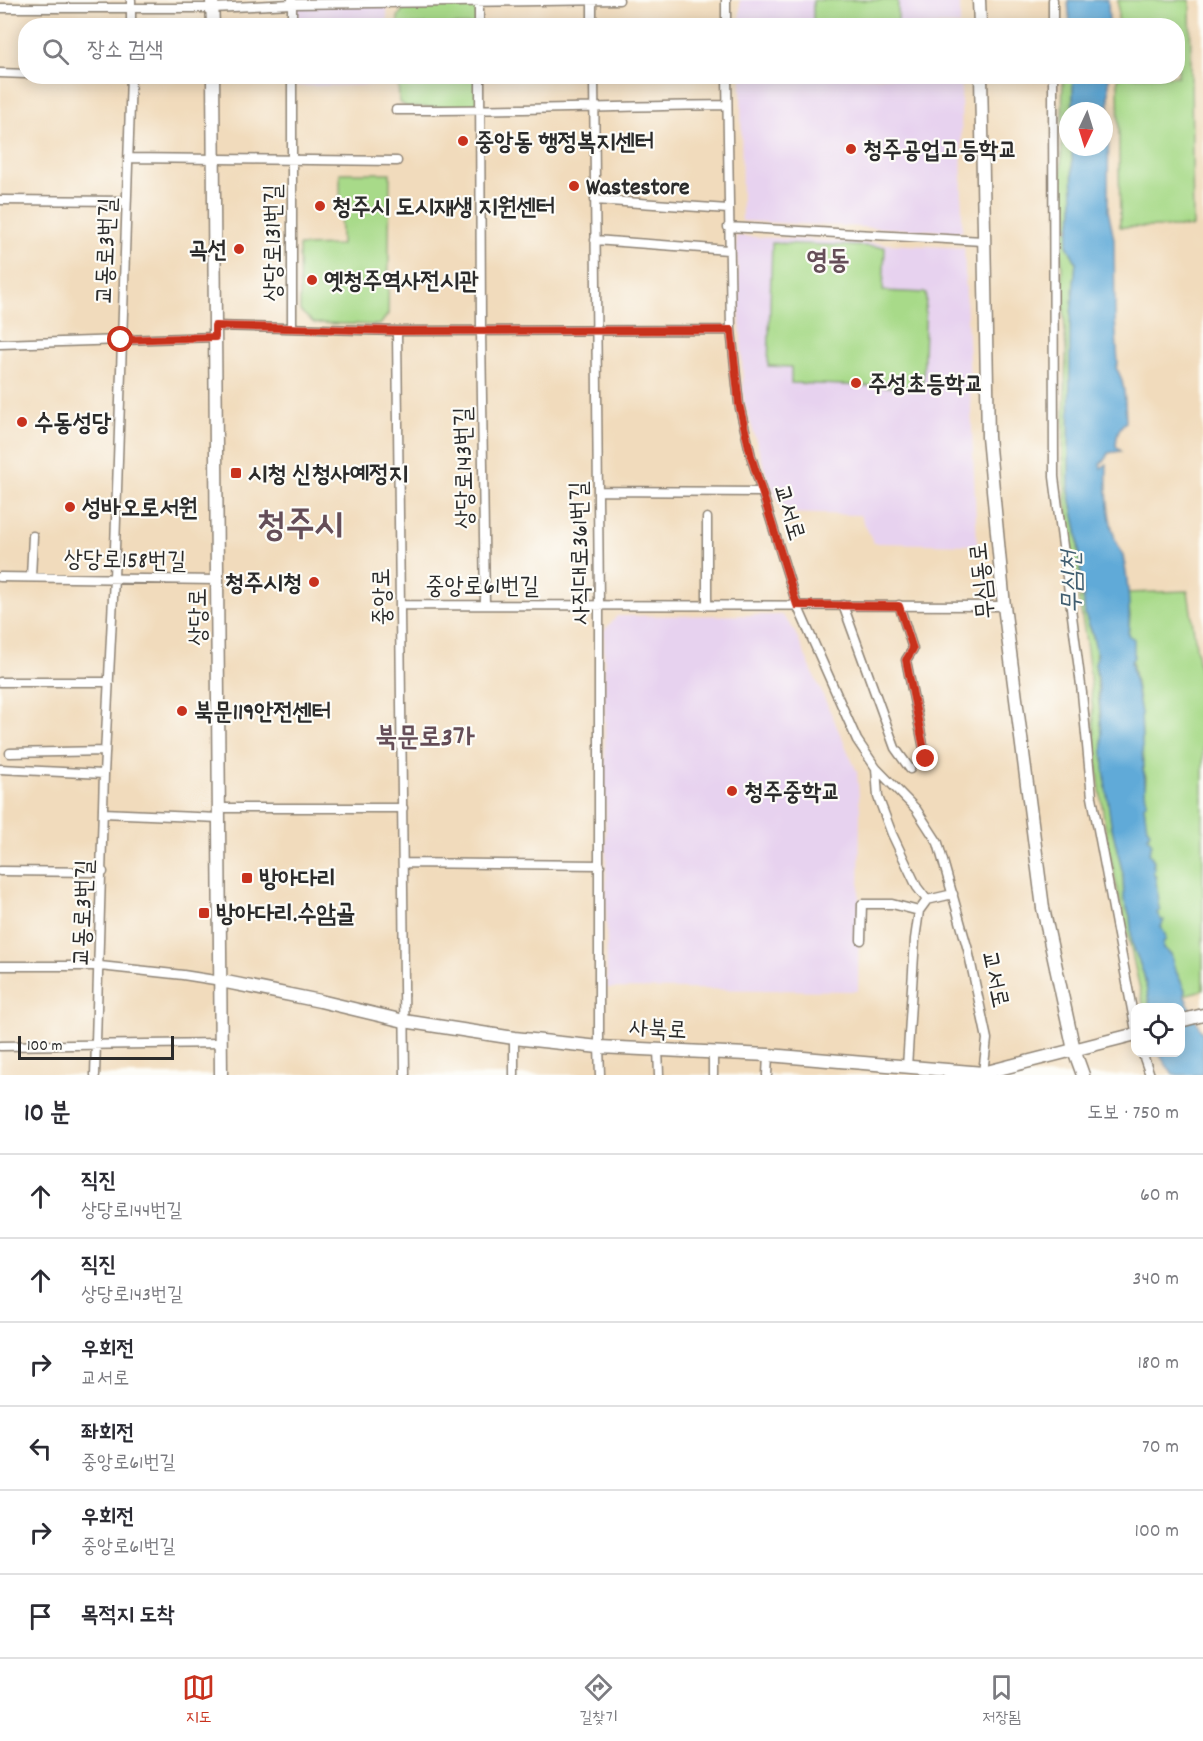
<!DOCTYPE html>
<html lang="ko">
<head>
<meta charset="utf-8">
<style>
  :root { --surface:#fff; --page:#f7f7f7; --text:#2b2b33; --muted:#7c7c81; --line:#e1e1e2; --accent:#c8321e }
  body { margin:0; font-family:Dekko,"Poor Story",sans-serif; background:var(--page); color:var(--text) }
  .controls { position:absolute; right:18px; bottom:18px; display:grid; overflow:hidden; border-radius:12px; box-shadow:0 3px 15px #0003 }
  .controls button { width:54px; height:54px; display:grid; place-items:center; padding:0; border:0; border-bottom:2px solid var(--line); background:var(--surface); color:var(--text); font:30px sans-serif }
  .compass { position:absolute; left:1059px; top:102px; width:54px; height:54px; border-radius:50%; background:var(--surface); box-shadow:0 3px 15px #0003; rotate:184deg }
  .scale { position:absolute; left:18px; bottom:15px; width:156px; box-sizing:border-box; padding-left:6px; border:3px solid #2b2b2b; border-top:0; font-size:16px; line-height:21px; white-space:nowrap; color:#2b2b2b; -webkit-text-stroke:4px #fdfcf7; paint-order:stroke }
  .stop { position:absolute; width:18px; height:18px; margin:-14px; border:4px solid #c8321e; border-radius:50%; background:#fff }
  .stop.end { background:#c8321e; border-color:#fff; box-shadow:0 2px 6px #0008 }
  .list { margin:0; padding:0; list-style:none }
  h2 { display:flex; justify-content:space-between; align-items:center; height:78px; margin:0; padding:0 24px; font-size:26px }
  h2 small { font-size:20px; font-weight:400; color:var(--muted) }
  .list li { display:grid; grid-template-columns:39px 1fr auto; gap:18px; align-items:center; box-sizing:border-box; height:84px; padding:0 24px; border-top:2px solid var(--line) }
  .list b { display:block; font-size:22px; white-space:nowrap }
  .list p { margin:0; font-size:20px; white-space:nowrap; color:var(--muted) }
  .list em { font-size:20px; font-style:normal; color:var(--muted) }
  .icon { flex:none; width:33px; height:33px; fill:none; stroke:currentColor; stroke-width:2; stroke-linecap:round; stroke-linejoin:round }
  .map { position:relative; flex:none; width:1203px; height:1075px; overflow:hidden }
  .search { position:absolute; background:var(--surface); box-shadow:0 3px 15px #0003; left:18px; right:18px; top:18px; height:66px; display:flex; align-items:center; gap:15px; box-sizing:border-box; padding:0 21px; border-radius:24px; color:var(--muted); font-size:22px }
  .sheet { height:582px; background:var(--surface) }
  nav { display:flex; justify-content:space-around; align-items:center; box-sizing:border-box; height:84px; border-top:2px solid var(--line); background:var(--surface); font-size:16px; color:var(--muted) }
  nav a { display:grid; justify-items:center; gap:3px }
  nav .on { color:var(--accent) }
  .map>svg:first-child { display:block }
</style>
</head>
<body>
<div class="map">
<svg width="1203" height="1075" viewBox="0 0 1203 1075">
  <rect width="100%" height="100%" fill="#fdfcf7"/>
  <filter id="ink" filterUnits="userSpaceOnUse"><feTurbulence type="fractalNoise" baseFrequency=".0167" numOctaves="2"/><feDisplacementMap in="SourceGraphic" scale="12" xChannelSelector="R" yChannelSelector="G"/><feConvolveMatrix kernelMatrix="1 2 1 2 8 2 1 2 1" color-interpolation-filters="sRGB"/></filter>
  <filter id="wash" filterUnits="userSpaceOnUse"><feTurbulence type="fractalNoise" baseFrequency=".008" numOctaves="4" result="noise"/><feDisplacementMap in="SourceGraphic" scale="24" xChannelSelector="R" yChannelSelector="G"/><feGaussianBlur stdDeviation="1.35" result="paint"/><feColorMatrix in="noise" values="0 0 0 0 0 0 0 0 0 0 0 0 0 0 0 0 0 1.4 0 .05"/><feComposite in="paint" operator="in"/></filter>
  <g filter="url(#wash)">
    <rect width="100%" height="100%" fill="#f1dbbc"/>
    <path fill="#e7d2ef" d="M296,0h91v25h-91z
      M740,0h220v25h-220z
      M296,77h90v8l-90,1z
      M741,77h220l1,155 -220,-11z
      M736,236l228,12 13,297 -103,-2 -14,-28 -77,-2 -17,-40 -22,-72z
      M782,615l11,13 64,144 3,38 -2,181 -251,-3 -3,-357 13,-15z"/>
    <path fill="#a8da89" stroke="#6a825a" stroke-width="1.5" d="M813,0h85v25h-85z
      M1118,0h72l3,227h-73l-2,-150 60,-1v-50l-60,-1z
      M477,4v21h-79v-8l7,-11z
      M398,77h79l1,31 -71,-1 -8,-5z
      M1063,77h10v34h-5v36h4l1,63 -3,17h-10z
      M340,173h50l-2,141 -8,11 -66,-2 -14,-12 -1,-65 42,-1z
      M1060,230h10l-3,15 9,17 -6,63 -1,166 8,39 5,65h-4l-13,-101 -2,-41 3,-100z
      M772,243l113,4 -2,44 43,2 -3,95 -132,-5v-16l-23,-1z
      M1188,591l15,103v296l-19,5 1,-5 -11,-23 -3,-13 -8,-6 -2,-25 -4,-10 -1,-36 -3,-5 1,-11 -5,-8 -5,-48 2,-28 -3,-7 -2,-57 -13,-77 2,-20 -3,-23z
      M1078,598h5c1,6 1,13 3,19 5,16 13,31 9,47l16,160 12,50 1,26 6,16 2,27 12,32 6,32h-6c-15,-69 -34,-139 -43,-210 -9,-66 -8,-133 -23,-199z"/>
    <path fill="#61aad8" stroke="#466a82" stroke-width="1.5" d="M1068,0h40l1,25h-39z
      M1073,77h36l-1,133 6,29 1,79 3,45 -2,5c10,14 9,38 10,54 -9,7 -9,13 -10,24l5,5 -13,2 -2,6 -6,5 1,4 6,-4c-1,24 1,53 8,75 2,6 6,11 8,17 5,23 8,57 5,79l6,4v18l-3,5 10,51 2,57c4,10 0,21 4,31l-3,5 3,21 3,5 -2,5 4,7 -3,9 5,8 -1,5 2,2 -2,4c7,13 2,27 7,38l-3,3 4,7h3l-3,7 4,7 1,5 -3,4v5l8,6 3,13 11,23 -1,5 19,40v40h-30l-14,-21 21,-2v-44l-30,-1 -6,-32 -12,-32 -2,-27 -6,-16 -1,-26 -12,-50 -6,-43 -7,-103 -3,-14 2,-8 -4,-21 -8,-20 -8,-85 -8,-39 1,-166 6,-63 -9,-17 6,-35 -1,-63h32v-36h-31z"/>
  </g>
  <g filter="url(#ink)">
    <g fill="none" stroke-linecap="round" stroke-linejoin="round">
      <g stroke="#8e8374" stroke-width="11">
        <path id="street" d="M292,0v26
          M479,0v26
          M592,0v26
          M726,0v26
          M0,8h213l78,-4 328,-4
          M131,26v-26
          M1053,26v-26
          M0,73l26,1
          M292,76v252
          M480,76l1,255 4,273
          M594,76l5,528v443l1,28
          M727,76l4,254 8,74 12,52 46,149 60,135 19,28 40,41 22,34 30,107 19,89 -4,34
          M1053,76l1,401 28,216 10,104 44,234
          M396,110c110,1 221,-4 331,-5
          M128,158l269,3
          M0,200l126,1
          M595,200l133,9
          M728,227l255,14
          M595,240l133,10
          M215,326l182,5 334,-1
          M397,331l8,744
          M0,344l215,-7
          M598,491l164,1
          M0,577l217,3
          M31,577l2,-41
          M707,604v-86
          M401,605l603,1
          M843,605l52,143 15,21
          M899,605l14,44 -7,11 20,99
          M0,682h109
          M10,753l95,-2
          M876,768l2,29 14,37 25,53 10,13
          M0,769l104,5
          M219,808h184
          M103,813l116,5
          M403,863l197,2
          M0,871l103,1
          M861,940l1,-36h30l27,7
          M0,966h100l83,9 38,6
          M0,1046l221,-3
          M658,1049l1,26
          M1142,1052l8,23
          M907,1067l8,-128 4,-28 8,-11 26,-6
          M95,1075l9,-301 10,-196 17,-502
          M514,1075v-37
          M713,1075v-23
          M767,1075l1,-20"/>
      </g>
      <g stroke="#8e8374" stroke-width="15">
        <path id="secondary" d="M212,0l1,26
          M979,0l1,26
          M213,76l8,999
          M981,76l7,361 16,169 39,302 31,142 9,25
          M221,981l99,20 84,20 110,17 85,9 169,8 215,18 153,-39
          M1180,1021l23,-6"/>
      </g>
      <use href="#street" stroke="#fff" stroke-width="8"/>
      <use href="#secondary" stroke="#fff" stroke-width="12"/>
    </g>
  </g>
  <g fill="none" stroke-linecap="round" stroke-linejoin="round" filter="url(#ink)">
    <path stroke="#c8321e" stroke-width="8" d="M121,340l94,-3v-11l182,5 334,-1 8,74 12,52 46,149 102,1 14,43 -7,11 20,99"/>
  </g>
  <g fill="#c8321e" stroke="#fdfcf7" stroke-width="2">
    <circle cx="463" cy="141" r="6"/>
    <circle cx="851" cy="149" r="6"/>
    <circle cx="574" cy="186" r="6"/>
    <circle cx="320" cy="206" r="6"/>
    <circle cx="239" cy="249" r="6"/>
    <circle cx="312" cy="280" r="6"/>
    <circle cx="856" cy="383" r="6"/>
    <circle cx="22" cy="422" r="6"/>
    <rect x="230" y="467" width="12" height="12" rx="3"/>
    <circle cx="70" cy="507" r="6"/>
    <circle cx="314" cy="582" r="6"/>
    <circle cx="182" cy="711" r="6"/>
    <circle cx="732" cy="791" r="6"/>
    <rect x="241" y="872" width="12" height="12" rx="3"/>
    <rect x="198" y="907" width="12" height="12" rx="3"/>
  </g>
  <g text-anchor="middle" stroke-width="4.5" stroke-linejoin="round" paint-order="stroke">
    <g font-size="24" font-weight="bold" fill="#2b2b2b" stroke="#fdfcf7" text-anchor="start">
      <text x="475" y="149">중앙동 행정복지센터</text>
      <text x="863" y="157">청주공업고등학교</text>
      <text x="586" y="194">Wastestore</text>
      <text x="332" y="214">청주시 도시재생 지원센터</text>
      <text x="227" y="257" text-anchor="end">곡선</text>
      <text x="324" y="288">옛청주역사전시관</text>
      <text x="868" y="391">주성초등학교</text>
      <text x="34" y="430">수동성당</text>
      <text x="248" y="481">시청 신청사예정지</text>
      <text x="82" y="515">성바오로서원</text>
      <text x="302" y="590" text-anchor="end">청주시청</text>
      <text x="194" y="719">북문119안전센터</text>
      <text x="744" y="799">청주중학교</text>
      <text x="259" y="886">방아다리</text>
      <text x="216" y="921">방아다리.수암골</text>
    </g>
    <g font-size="24" fill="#2b2b2b" stroke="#fdfcf7">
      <text transform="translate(272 243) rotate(-90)" y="8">상당로131번길</text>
      <text transform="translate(105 251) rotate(-88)" y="8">교동로3번길</text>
      <text transform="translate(463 468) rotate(-91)" y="8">상당로143번길</text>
      <text transform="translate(790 512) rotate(73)" y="8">교서로</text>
      <text transform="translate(579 553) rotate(-91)" y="8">사직대로361번길</text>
      <text transform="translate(125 559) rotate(1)" y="8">상당로158번길</text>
      <text transform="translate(981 581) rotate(-96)" y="8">무심동로</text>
      <text x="482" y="593">중앙로61번길</text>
      <text transform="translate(381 597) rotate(-91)" y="8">중앙로</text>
      <text transform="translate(197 617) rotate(-90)" y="8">상당로</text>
      <text transform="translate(82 913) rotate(-88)" y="8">교동로3번길</text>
      <text transform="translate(996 979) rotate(78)" y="8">교서로</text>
      <text transform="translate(658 1028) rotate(3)" y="8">사북로</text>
    </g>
    <g font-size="26" font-style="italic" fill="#415e70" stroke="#fdfcf7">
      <text transform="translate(1070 582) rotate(-91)" y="9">무심천</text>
    </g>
    <g font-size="27" font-weight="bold" fill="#654e58" stroke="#fdfcf7">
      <text x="828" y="268">영동</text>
      <text x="425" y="745">북문로3가</text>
    </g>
    <g font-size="36" font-weight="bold" fill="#654e58" stroke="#fdfcf7">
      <text x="300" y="535">청주시</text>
    </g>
  </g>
</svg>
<div class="controls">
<button><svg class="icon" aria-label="locate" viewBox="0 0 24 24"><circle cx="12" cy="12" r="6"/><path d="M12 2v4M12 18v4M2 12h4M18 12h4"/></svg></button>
</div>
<svg class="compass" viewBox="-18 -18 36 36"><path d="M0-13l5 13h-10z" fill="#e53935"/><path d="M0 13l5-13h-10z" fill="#7c7c81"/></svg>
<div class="scale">100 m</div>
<div class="stop" style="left:121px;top:340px"></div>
<div class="stop end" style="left:926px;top:759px"></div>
<div class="search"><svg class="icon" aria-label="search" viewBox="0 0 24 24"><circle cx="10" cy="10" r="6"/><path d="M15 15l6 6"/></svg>장소 검색</div>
</div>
<section class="sheet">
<h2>10 분<small>도보 · 750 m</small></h2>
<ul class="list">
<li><svg class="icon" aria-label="ahead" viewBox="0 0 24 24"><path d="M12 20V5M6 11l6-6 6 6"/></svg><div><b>직진</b><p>상당로144번길</p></div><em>60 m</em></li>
<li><svg class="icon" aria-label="ahead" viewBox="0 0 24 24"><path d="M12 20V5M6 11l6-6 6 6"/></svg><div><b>직진</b><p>상당로143번길</p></div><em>340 m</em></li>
<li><svg class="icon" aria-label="right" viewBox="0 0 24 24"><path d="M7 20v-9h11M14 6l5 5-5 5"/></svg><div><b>우회전</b><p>교서로</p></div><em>180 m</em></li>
<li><svg class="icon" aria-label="left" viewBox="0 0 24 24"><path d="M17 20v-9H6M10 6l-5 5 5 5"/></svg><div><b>좌회전</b><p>중앙로61번길</p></div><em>70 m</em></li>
<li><svg class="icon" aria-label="right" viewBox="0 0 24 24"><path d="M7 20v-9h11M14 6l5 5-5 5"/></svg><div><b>우회전</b><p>중앙로61번길</p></div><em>100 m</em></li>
<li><svg class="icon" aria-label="arrive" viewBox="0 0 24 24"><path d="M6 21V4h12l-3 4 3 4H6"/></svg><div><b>목적지 도착</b></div></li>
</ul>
</section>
<nav>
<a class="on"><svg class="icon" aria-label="map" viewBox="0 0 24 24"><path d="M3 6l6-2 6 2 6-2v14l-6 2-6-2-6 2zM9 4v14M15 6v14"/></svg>지도</a>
<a><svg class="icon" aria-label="directions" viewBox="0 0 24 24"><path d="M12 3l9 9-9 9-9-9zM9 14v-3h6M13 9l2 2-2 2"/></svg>길찾기</a>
<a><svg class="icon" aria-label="saved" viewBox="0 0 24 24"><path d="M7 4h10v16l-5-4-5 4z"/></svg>저장됨</a>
</nav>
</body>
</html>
